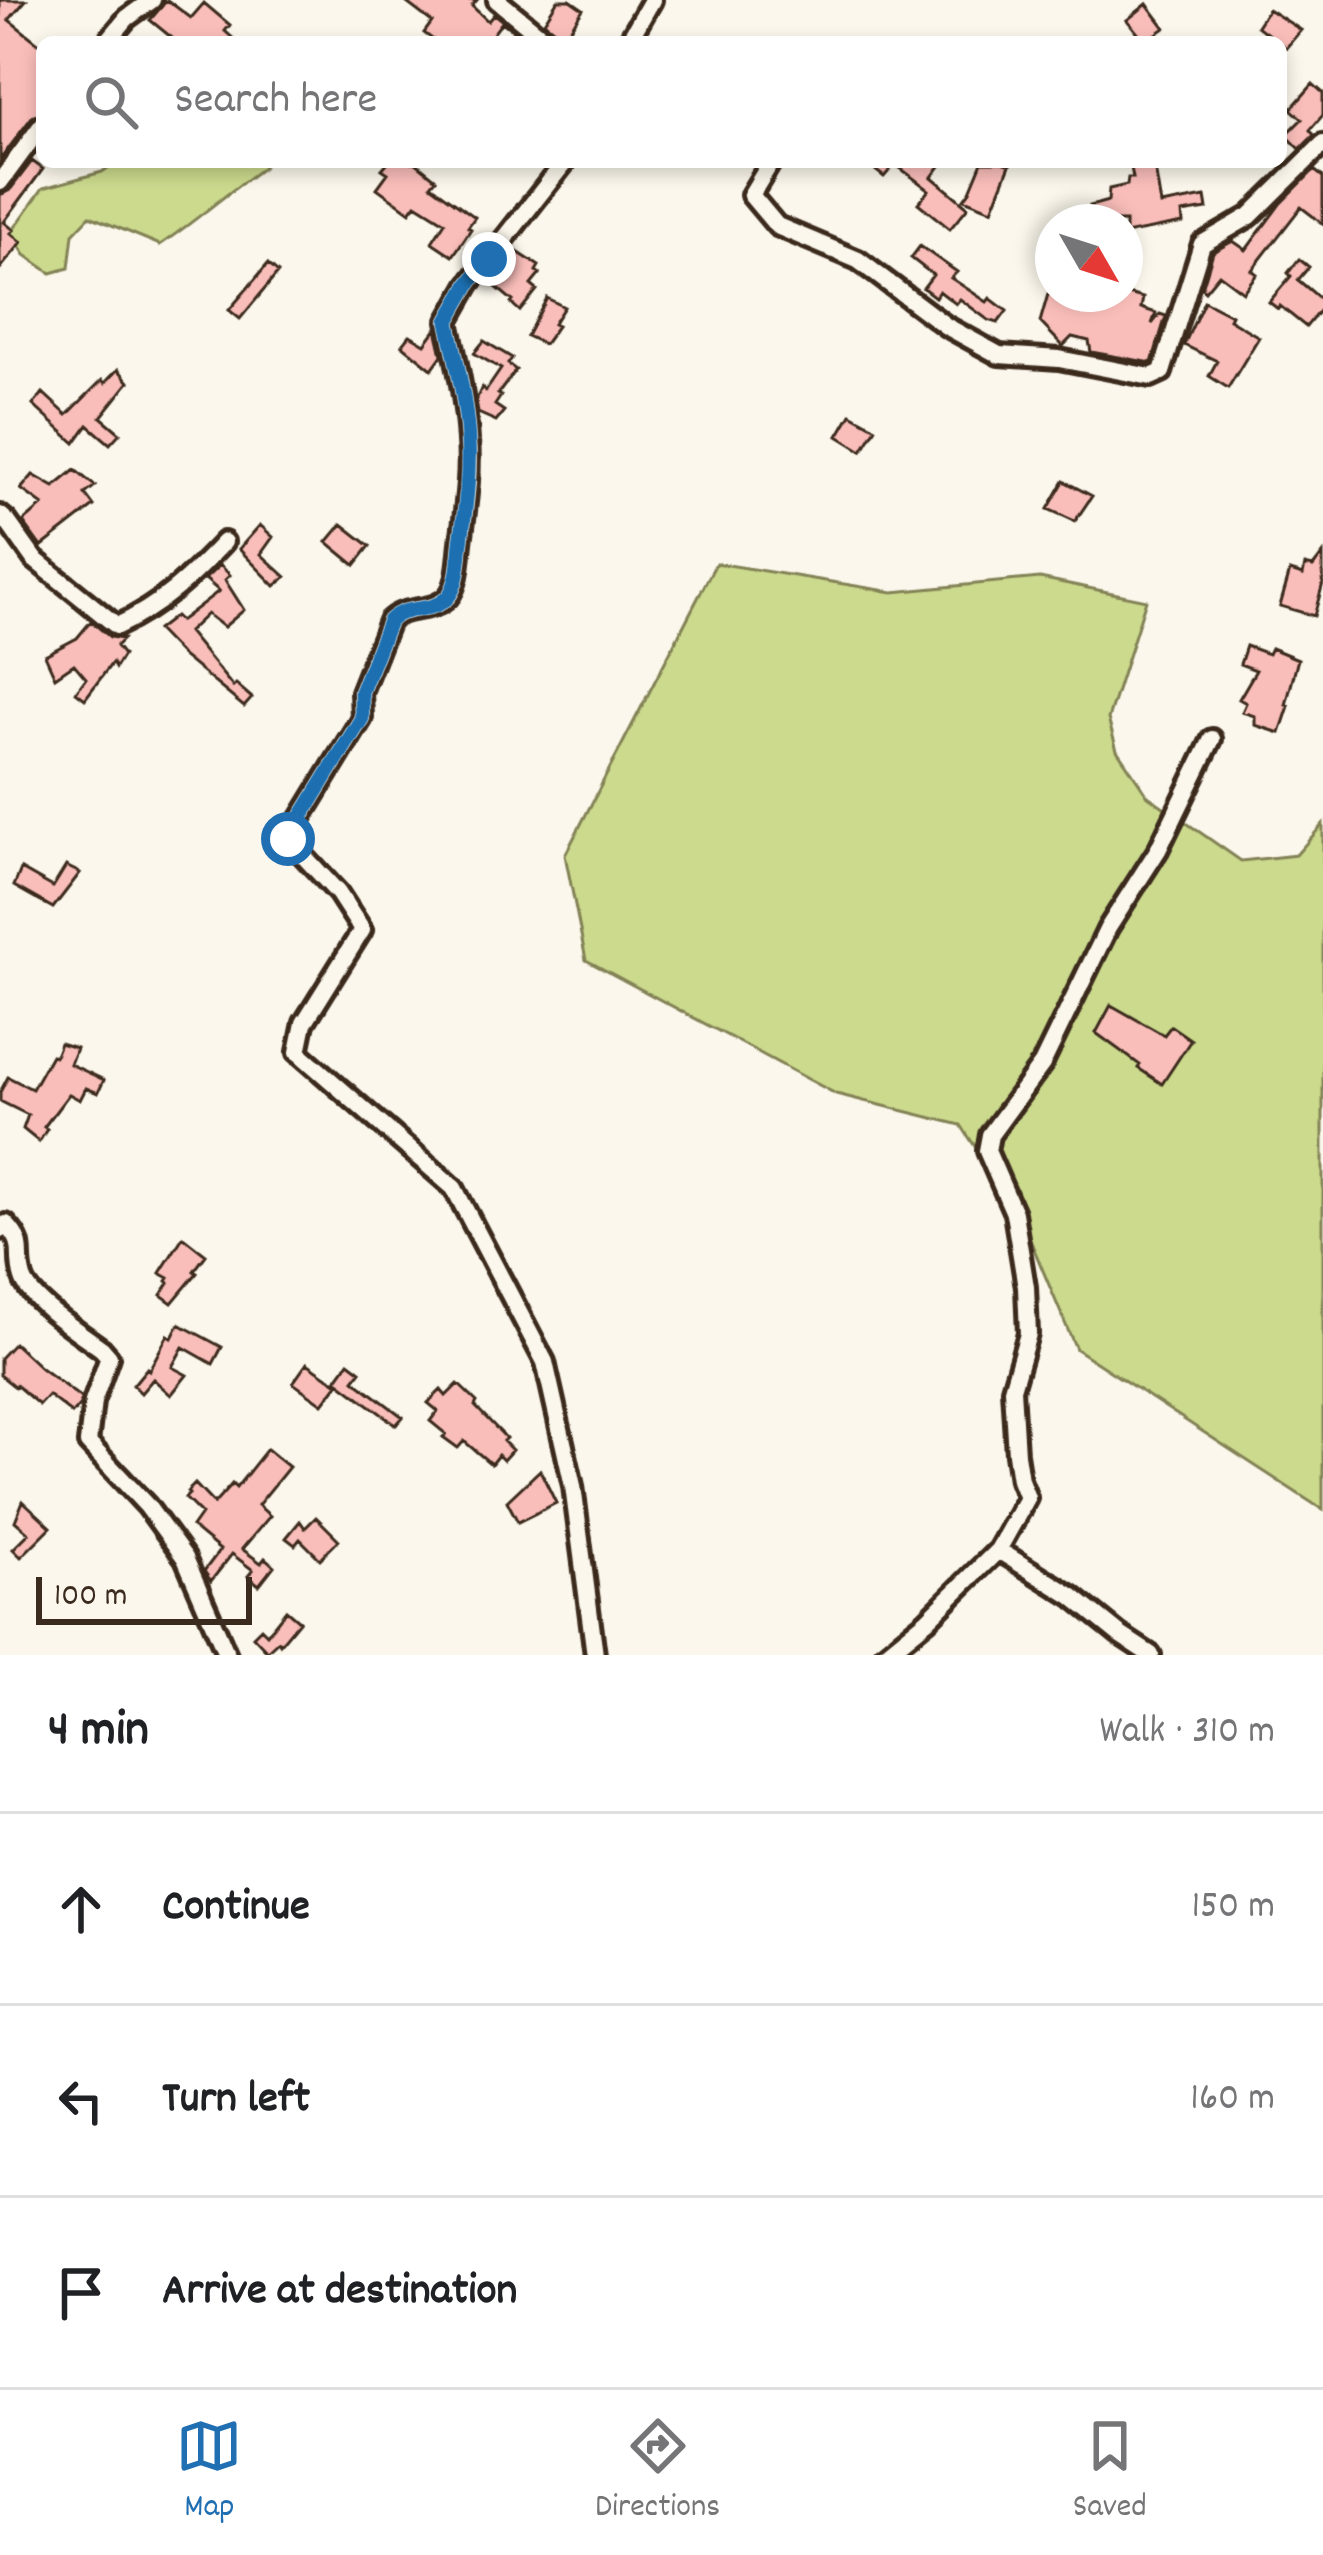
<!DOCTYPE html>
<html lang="en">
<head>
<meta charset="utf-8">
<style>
  :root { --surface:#fff; --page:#f2f2f2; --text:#202124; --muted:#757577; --line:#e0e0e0; --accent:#1f6fb2 }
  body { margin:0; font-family:Dekko,sans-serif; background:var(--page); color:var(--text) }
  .compass { position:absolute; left:1035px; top:204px; width:108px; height:108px; border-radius:50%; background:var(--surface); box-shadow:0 6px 18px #0003; rotate:129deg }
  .scale { position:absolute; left:36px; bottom:30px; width:216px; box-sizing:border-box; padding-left:12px; border:6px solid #3b2a1e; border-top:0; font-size:33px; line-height:42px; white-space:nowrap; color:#3b2a1e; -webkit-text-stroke:9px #fbf7ec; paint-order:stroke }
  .stop { position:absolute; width:36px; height:36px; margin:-27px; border:9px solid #1f6fb2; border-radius:50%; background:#fff }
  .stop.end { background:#1f6fb2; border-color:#fff; box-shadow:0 3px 12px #0008 }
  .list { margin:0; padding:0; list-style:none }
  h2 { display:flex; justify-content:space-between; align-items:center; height:156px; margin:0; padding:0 48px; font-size:51px }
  h2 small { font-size:39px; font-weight:400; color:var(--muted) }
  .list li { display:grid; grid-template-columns:78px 1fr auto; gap:36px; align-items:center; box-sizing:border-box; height:192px; padding:0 48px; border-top:3px solid var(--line) }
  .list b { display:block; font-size:45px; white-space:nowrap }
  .list em { font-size:39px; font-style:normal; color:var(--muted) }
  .icon { flex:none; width:66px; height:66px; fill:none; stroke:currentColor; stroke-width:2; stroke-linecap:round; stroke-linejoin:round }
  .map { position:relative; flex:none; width:1323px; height:1655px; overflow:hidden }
  .search { position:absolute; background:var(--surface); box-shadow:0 6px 18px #0003; left:36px; right:36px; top:36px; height:132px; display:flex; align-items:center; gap:30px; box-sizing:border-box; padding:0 42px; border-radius:18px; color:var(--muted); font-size:45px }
  .sheet { height:732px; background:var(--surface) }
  nav { display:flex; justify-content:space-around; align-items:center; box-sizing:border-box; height:168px; border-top:3px solid var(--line); background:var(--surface); font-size:33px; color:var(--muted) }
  nav a { display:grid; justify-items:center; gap:6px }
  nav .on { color:var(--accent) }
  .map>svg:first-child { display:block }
</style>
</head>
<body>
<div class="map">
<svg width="1323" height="1655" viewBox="0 0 1323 1655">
  <rect width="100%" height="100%" fill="#fbf7ec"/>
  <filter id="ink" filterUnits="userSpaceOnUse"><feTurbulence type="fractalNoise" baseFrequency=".00833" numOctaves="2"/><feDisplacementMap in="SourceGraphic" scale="24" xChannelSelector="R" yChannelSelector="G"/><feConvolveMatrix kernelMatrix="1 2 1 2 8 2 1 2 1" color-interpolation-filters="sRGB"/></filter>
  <g filter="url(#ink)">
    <path fill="#cbda8d" stroke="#838256" stroke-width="3" d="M117,162h146l1,5c-36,25 -67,53 -104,78l-70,-29 -17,18 -4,34 -18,5 -26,-18 -14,-22 32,-45 59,-16z
      M716,563l177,29 147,-14 106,22 -38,119 9,31 31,46 93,65 55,-6 27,-31v686l-247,-161 -56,-133 -59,-91 -125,-31 -250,-134 -21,-105z"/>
    <path fill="#fabeba" stroke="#3b2a1e" stroke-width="3" d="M0,0h26l-17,20 33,26v66l-10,5 -32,43z
      M167,0l24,18 13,-15 26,22 -5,6 12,11h-60l-27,-22z
      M403,0h74l-5,6 16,15 6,-7 34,28 -26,-20 -15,20h-51l-12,-9 8,-11z
      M558,0h12l13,9 -19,29 -20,-16z
      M1147,4l18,24 -20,14 -18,-22z
      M1268,9l33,21 -15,18 -29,-22z
      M1313,84l10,9v22l-13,15 4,5 -14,14 -14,-14 16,-16 -11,-10z
      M32,161l11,8 -39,53 10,8 -3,3 11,9 -22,27v-74l10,-5z
      M388,162h27l21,17 -5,6 44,32 -7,10 3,2 -18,27 -21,-14 13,-20 -29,-18 -6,8 -33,-24 11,-15 -6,-4z
      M865,162h78l-11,15 36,30 -18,22 -32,-26 11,-13 -34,-26 -11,13z
      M982,162h20l8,3 -18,45 -28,-11 6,-8z
      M1130,162h24l7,43 44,-8 2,12 -25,4 1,10 -58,11v-12h-21l-12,-8 -2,-8 18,-5 1,-12 18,-4 1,-7h5z
      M1314,170l9,7v47l-22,-17 -49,63 5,4 -14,18 -24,-18 -14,17 -3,-3 11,-36 20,-11 13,9 34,-46z
      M920,246l37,26 -6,6 36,24 3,-4 17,13 -9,12 -10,-3 -28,-21 -4,5 -17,-13 -4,6 -12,-9 10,-13 -22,-17z
      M513,249l26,17 -3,5 4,3 -9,11 6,5 -17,21 -9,-8 2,-2 -17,-14 2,-3 -7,-6z
      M1299,259l10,8 -11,13 25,21v5l-17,21 -26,-21 -2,3 -9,-7 22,-26 -3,-3z
      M268,264l10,9 -38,46 -11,-9z
      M1048,294h20l-1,5 34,6 2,-11h25l15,4 -2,10 15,5 -4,11 8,-10 6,2 -14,47 -61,-11 -2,-11 -17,-4 -9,9 -23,-24z
      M547,298l17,9 -11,17 4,2 -13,18 -17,-8z
      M1204,301l27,14 -2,4 30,18 -31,51 -19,-12 8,-15 -33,-16z
      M436,329l6,26 -10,14 -30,-24 8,-10 15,9z
      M484,341l28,17 -4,6 8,6 -18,24 3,2 -6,9 9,6 -8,10 -18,-8 -2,-13 6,-13 4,4 15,-22 -27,-16z
      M118,369l11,13 -28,35 19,16 -10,11 -22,-19 -13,18 -42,-38 10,-12 24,22 35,-35 3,3z
      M851,414l25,14 -14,23 -24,-15z
      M75,470l20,16 -10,8 9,12 -53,41 -18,-25 20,-17 -22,-16 12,-14 21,12z
      M1064,481l28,15 -17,25 -27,-12z
      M342,524l28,22 -15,19 -28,-23z
      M260,525l13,12 -12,17 25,23 -11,9 -36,-37z
      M1323,554v29l-9,33 -34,-10 10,-35 13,4 2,-10 8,2z
      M220,565l10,10 -5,5 19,30 -20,17 -17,-13 -19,18 45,55 3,-3 16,14 -8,9 -63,-52 -24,-25 18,-14 5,5 39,-30 -14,-12z
      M91,621l19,16 13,2 -7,7 7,9 -8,13 -3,-5 -27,36 -9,-7 10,-14 -12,-14 -19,13 -10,-22 32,-17z
      M1246,646l22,8 3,-6 27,11 -12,46 3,1 -9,27 -25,-8v-9l-13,-4 4,-9 -7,-4 17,-29 -16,-6z
      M66,866l14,7 -27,35 -39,-22 7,-17 32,18z
      M1111,1005l53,30 7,-9 20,14 -29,44 -24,-16 2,-3 -44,-32z
      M60,1043l16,5 -6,16 34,16 -6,13 -12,-5 -6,12 -11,-6 -25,33 3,2 -8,13 -16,-13 5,-14 -28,-14v-9l8,-15 24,12 19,-34 4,1z
      M183,1237l23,18 -12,16 3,2 -25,30 -11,-8 8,-12 -2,-2 2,-3 -9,-5z
      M179,1324l43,23 -9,17 -30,-17 -11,20 15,8 -16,20 -18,-16 -12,14 -8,-8 14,-17 2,2 19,-35 4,3z
      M14,1343l27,25 40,30 -1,7 -8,9 -24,-19 -9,10 -23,-20 -1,2 -15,-12v-17z
      M349,1362l12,9 -7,9 49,37 -7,8 -60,-45z
      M307,1363l31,21 -15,20 -30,-21z
      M458,1384l19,18 -2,4 31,32 -3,3 9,9 -9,10 -5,-5 -7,9 -27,-23 -6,7 -15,-11 3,-3 -16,-13 8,-10 -10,-8 13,-13 5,6z
      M267,1449l22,18 -31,38 12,11 -28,33 19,14 4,-5 9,8 -15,19 -11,-9 5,-6 -21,-16 -21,27 -7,-10 16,-21 -28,-23 9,-13 -16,-16 4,-4 -2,-2 8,-8 19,20 18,-20 4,4z
      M540,1470l16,33 -38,19 -11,-21z
      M23,1501l28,26 -30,30 -8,-8 16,-16 -14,-12z
      M316,1517l23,23 -19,19 -20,-20 -5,6 -9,-7 14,-17 5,7z
      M286,1610l13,11 -19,23 -2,-3 -11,10 -14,-15 8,-8 6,6z"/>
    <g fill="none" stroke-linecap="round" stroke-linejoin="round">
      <g stroke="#3b2a1e" stroke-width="26">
        <path id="minor" d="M497,0l51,42
          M107,42l20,-24 25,-18
          M628,42l24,-42
          M565,162l-96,122 -21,37c8,39 18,79 20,120 3,33 -3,69 -7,102 -2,16 -2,41 -13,54 -16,17 -43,7 -59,24l-28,71 1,26 -74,121 50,54 24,37 -58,93 -6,29 156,136 91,174 28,124 22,169
          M771,162l-20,33 26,31 81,34 88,66 53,29 60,4 92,18 11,-5 40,-128 48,-28 73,-72
          M0,182l42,-57
          M0,515l7,6 27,38 83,67c43,-20 74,-49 107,-84
          M0,1230l6,-6c22,23 9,28 17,54 7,23 59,56 79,71l7,8 -16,45 -5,41 59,63 38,52 42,97
          M998,1550l74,46 47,38 32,21
          M884,1655l43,-35 71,-70 29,-52 -7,-18 -4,-26 -4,-65 16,-55 -2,-47 -12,-74 -27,-62 3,-16 52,-71 66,-136 50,-78 54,-111"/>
      </g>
      <use href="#minor" stroke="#fbf7ec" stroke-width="16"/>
    </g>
  </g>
  <g fill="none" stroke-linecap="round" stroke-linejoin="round" filter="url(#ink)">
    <path stroke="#1f6fb2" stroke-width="15" d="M288,839l74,-121 -1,-26 28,-71c16,-17 43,-7 59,-24 11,-13 11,-38 13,-54 4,-33 9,-69 7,-102 -2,-41 -12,-81 -20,-120l21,-37 20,-25"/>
  </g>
</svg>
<svg class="compass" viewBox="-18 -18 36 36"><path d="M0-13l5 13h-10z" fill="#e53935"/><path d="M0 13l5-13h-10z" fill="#757577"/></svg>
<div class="scale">100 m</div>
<div class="stop" style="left:288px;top:839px"></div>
<div class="stop end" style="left:489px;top:259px"></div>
<div class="search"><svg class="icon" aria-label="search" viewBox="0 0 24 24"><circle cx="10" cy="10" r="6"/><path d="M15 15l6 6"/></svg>Search here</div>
</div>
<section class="sheet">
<h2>4 min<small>Walk · 310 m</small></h2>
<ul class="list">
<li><svg class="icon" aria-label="ahead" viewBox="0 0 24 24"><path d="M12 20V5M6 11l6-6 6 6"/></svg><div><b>Continue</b></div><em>150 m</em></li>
<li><svg class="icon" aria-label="left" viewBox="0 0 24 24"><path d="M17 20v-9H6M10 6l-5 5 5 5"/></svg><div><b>Turn left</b></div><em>160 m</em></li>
<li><svg class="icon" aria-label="arrive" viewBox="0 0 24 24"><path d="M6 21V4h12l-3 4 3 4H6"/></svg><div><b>Arrive at destination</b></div></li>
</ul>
</section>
<nav>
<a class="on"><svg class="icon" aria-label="map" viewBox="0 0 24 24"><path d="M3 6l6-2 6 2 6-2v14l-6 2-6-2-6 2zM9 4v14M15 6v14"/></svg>Map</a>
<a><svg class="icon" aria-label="directions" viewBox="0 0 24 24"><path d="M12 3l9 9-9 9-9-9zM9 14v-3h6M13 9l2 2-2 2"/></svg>Directions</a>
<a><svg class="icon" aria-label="saved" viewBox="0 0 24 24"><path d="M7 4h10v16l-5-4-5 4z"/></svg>Saved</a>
</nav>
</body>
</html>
